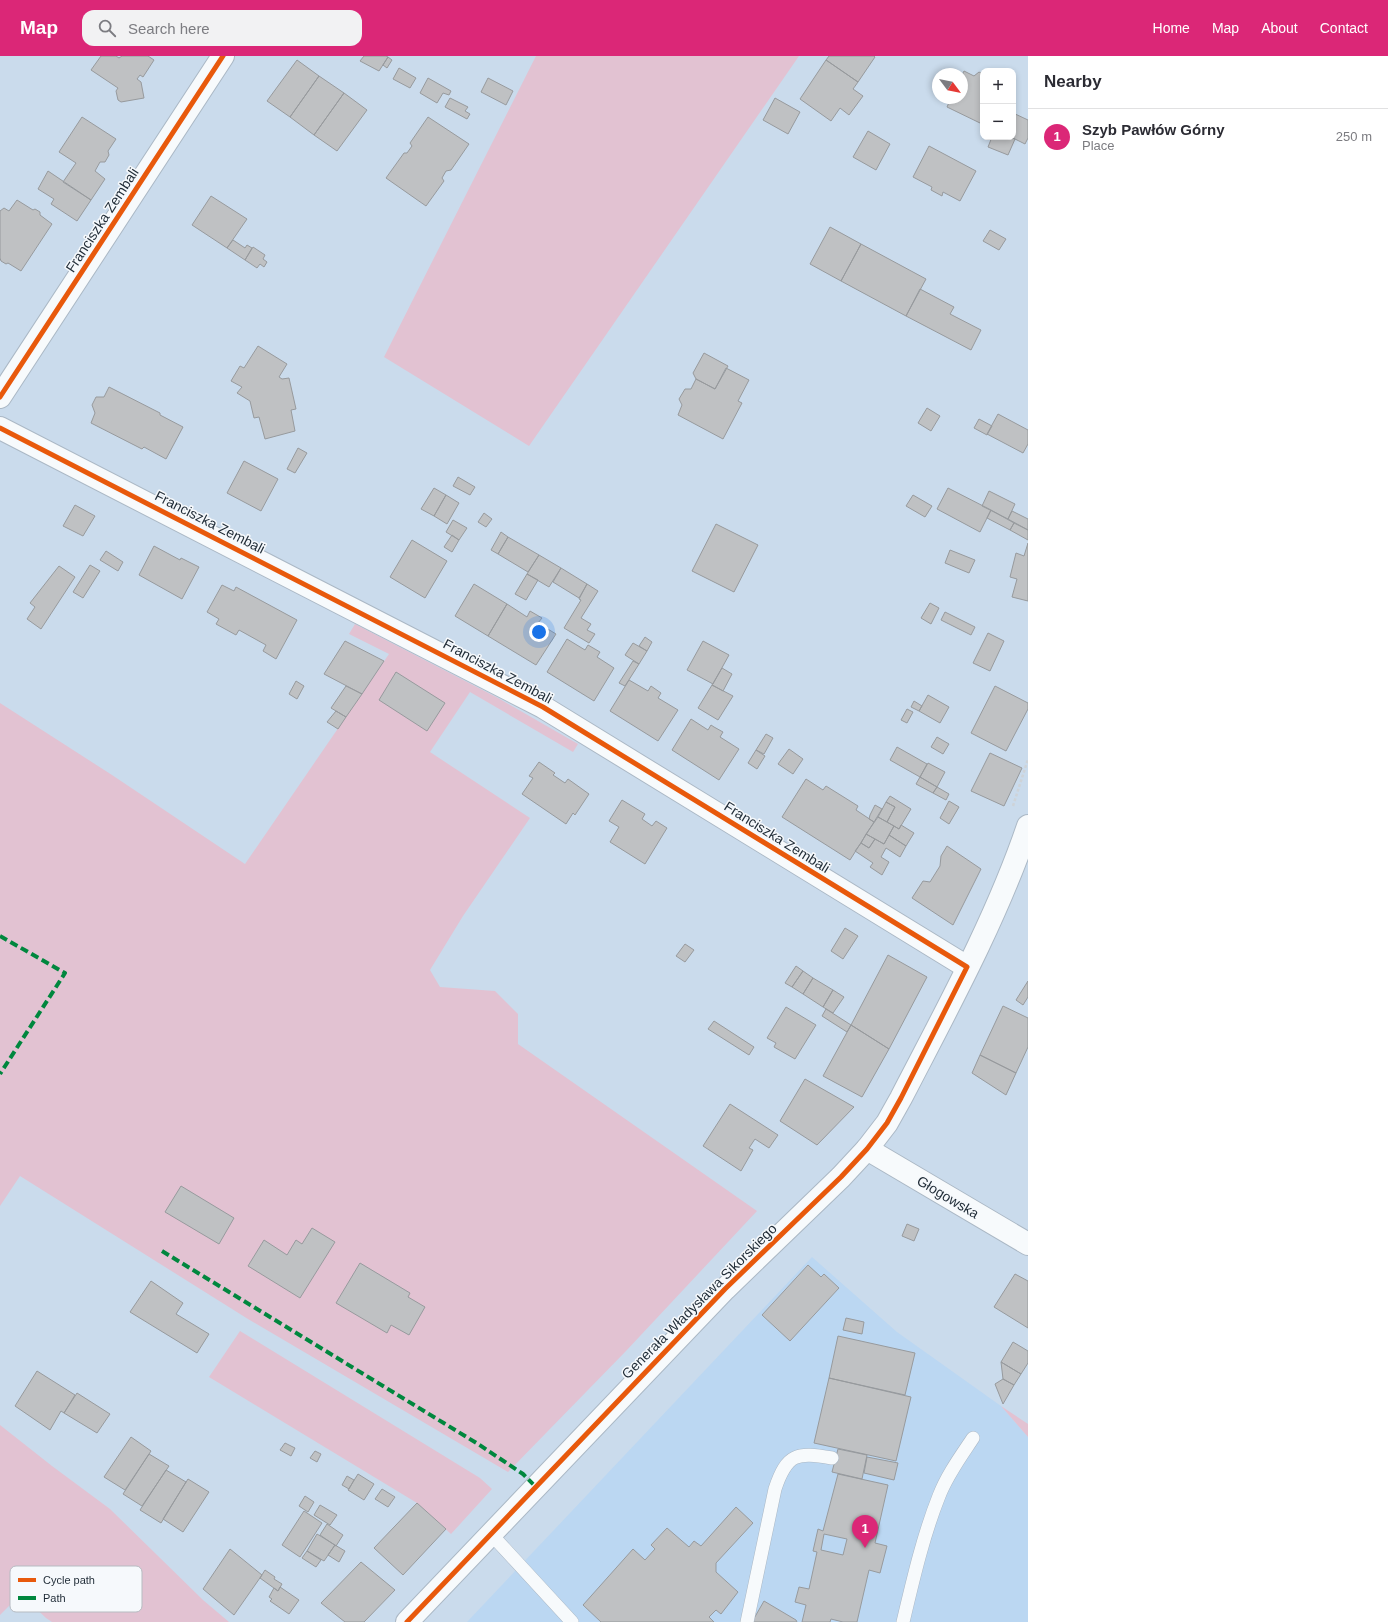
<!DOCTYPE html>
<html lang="en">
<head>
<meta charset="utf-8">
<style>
  :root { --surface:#fff; --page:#f2f2f3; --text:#2b2b33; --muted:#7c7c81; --line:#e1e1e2; --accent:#db2777 }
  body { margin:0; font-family:Helvetica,sans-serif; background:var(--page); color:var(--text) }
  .controls { position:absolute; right:12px; top:12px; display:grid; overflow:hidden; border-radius:8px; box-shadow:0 2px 6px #0003 }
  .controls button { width:36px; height:36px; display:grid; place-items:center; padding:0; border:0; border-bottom:1px solid var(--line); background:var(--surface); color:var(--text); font:20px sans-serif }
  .compass { position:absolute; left:932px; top:12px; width:36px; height:36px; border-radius:50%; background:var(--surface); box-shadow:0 2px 6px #0003; rotate:122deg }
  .you { position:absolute; left:539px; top:576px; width:14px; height:14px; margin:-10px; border:3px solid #fff; border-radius:50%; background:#1a73e8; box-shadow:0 0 0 6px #1a73e833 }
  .badge { display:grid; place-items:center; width:26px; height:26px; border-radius:50%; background:var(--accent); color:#fff; font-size:13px; font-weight:700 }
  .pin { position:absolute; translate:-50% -33px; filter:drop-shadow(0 1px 2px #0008) }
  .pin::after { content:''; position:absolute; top:21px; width:14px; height:12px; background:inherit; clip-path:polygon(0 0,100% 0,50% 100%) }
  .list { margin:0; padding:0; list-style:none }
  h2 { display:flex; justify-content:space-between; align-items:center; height:52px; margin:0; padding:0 16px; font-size:17px }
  h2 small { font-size:13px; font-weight:400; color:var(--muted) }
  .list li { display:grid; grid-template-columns:26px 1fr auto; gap:12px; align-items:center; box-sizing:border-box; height:56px; padding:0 16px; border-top:1px solid var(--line) }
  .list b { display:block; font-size:15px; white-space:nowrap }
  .list p { margin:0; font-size:13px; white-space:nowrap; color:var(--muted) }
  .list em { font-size:13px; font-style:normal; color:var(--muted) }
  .icon { flex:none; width:22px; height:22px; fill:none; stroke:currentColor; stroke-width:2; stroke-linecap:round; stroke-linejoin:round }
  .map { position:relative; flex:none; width:1028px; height:1566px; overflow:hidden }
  header { display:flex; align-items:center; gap:24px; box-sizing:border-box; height:56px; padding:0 20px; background:var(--accent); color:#fff }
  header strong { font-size:19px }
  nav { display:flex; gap:22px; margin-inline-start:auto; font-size:14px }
  .search { width:280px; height:36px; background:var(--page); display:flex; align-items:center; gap:10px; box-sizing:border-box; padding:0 14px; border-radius:12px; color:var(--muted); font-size:15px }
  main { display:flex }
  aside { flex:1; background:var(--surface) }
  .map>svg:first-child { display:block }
</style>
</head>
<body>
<header>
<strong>Map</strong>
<div class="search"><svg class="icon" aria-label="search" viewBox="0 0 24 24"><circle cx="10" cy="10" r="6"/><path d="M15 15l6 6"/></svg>Search here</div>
<nav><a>Home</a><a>Map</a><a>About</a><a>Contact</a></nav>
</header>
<main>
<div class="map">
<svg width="1028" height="1566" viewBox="0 0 1028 1566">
  <rect width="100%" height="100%" fill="#cadbec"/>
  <path fill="#bbd7f2" d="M812,1201l85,75 104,74 27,31v185h-561z"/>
  <path fill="#e2c2d2" d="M536,0h263l-270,390 -145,-89z
    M355,568l143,74 80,46 -5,8 -103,-60 -40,60 100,66 -67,98 -33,54 10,17 55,4 23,23v30l239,167 -131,140 -118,121 -260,-153 -228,-143 -20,30v-503l112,72 133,89 144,-210 -40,-20z
    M240,1275l240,147 12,11 -41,45 -34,-31 -208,-126z
    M1001,1350l27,18v13z
    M0,1369l52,41 58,43 93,91 26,22h-177l-6,-4 -22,-21 -7,1 -17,17z"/>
  <path fill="#bfc1c3" stroke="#979a9d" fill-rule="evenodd" d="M101,0h15l3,2 3,-2h26l6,4 -11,17 -3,-2 -3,4 4,3 3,16 -23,4 -3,-2 -2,-9 2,-3 -27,-18z
    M364,0h22l2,1 -9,14 -19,-10z
    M829,0h45l1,1 -17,25 -32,-22z
    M388,1l4,3 -5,8 -4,-3z
    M297,4l22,16 -29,41 -23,-16z
    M826,4l32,22 -5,7 10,7 -14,19 -9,-7 -9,13 -31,-22z
    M399,12l17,10 -6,10 -17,-9z
    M964,15l10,5 5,-4 4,2v44l-3,5 -33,-16 4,-9h11v-23z
    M319,20l25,17 -30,42 -24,-18z
    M428,22l23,13 -2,4 -6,-2 -6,10 -17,-10z
    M488,22l25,13 -7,14 -25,-13z
    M344,37l23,17 -30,41 -23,-16z
    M450,42l18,9 -3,4 5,3 -3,5 -22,-12z
    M775,42l25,14 -12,22 -25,-14z
    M1013,57l15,7v18l-3,6 -14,-7h2z
    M82,61l34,22 -8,12 1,4 -4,7h-5l-5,9 10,8 -14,21 -28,-18 13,-19 -17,-11z
    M428,61l41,27 -18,26 -5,1 -4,7 2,3 -18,25 -40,-28 18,-25h3l5,-7 -2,-3z
    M868,75l22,13 -14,26 -23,-13z
    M992,81h19l4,2 -7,16 -20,-8z
    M929,90l47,25 -16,30 -17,-9 -1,4 -11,-6 1,-3 -19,-10z
    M48,115l43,29 -14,21 -26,-17 3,-5 -16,-10z
    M211,140l36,23 -20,29 -35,-23z
    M17,144l16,10 2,-1 5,3v3l12,9 -31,47 -13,-8 -2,1 -5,-3 -1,-3v-47l4,-3 5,3z
    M830,171l31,17 -20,37 -31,-17z
    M990,174l16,9 -7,11 -16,-9z
    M233,184l12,8 2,-3 5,3 -7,12 -18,-12z
    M861,188l65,35 -20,37 -65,-35z
    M253,191l12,8 -2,4 4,3 -3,5 -4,-3 -3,4 -12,-8z
    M920,233l34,18 -4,7 31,16 -10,20 -65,-34z
    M258,290l29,18 -8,13 3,2 7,-1 7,31 -5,1 4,21 -30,8 -6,-22 -5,1 -4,-17 -13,-8 5,-6 -11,-6 9,-15 4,2z
    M704,297l24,13 -13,23 -19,-10 -3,-6z
    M726,312l23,12 -11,21 4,2 -19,36 -45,-24 4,-10 -3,-6 6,-10h6l5,-10 19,10z
    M109,331l51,26v2l23,12 -17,32 -22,-12 -2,2 -51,-26 4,-10 -3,-8 4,-8h8z
    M927,352l13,8 -9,15 -13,-8z
    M998,358l30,16v14l-5,9 -36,-19z
    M979,363l13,7 -5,9 -13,-7z
    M298,392l9,5 -12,20 -8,-4z
    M244,405l34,18 -17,32 -34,-18z
    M458,421l17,10 -5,8 -17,-9z
    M434,432l12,7 -12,21 -13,-7z
    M948,432l43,22 -11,22 -43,-23z
    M989,435l26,13 -7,15 -26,-13z
    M446,439l13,8 -12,21 -13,-8z
    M913,439l19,11 -7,11 -19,-11z
    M75,449l20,11 -12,20 -20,-10z
    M991,454l23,13 -4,7 -23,-12z
    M1012,455l16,8v11l-20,-11z
    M484,457l8,6 -6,8 -8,-5z
    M453,464l14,8 -8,12 -13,-8z
    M1014,467l14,7v10l-18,-10z
    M716,468l42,21 -24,47 -42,-21z
    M501,476l7,5 -10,17 -7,-4z
    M452,479l7,5 -7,12 -8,-5z
    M508,481l31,18 -11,17 -30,-18z
    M412,484l35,21 -22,37 -35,-21z
    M1028,487v58l-16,-4 5,-18 -7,-2 6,-24 8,3z
    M154,490l26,14 1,-2 18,9 -17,32 -43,-24z
    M950,494l25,10 -6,13 -24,-10z
    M106,495l17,11 -5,9 -18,-11z
    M539,499l22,13 -12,19 -22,-13z
    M90,509l10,6 -17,27 -10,-6z
    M59,510l16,11 -34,52 -14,-10 8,-12 -5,-4z
    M561,512l26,16 -8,14 -26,-16z
    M527,518l11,6 -12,20 -11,-6z
    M474,528l33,20 -19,32 -33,-20z
    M587,528l11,7 -17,27 10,6 -4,6 8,4 -6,9 -25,-15 17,-28 -2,-1z
    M222,529l12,6 2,-4 61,33 -21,39 -13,-8 3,-6 -27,-15 -3,5 -20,-11 3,-5 -12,-7z
    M930,547l9,5 -8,16 -10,-6z
    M507,548l20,13 3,-6 12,7 -4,5 18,11 -20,31 -48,-29z
    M945,556l30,15 -4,8 -30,-15z
    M988,577l16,8 -14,30 -17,-8z
    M645,581l7,5 -5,9 -8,-5z
    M567,583l18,11 3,-5 12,7 -3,5 17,11 -20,33 -47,-29z
    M345,585l39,20 -22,33 -38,-20z
    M703,585l26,14 -16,29 -26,-14z
    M633,587l14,8 -8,13 -14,-9z
    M633,605l6,3 -14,22 -6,-3z
    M722,612l10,6 -9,17 -11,-6z
    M396,616l49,31 -18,28 -48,-31z
    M629,624l19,11 3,-5 10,7 -3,5 20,12 -20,31 -48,-30z
    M296,625l8,5 -7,13 -8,-5z
    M712,629l21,11 -15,24 -20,-12z
    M346,630l16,8 -16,23 -15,-9z
    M995,630l33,17v6l-22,42 -35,-18z
    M928,639l21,12 -9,16 -21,-12z
    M914,645l8,5 -3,5 -8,-4z
    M907,653l6,3 -6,11 -6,-3z
    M336,655l10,6 -8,12 -11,-7z
    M691,663l17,11 3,-5 3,2 9,5 -3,5 19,12 -20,31 -47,-30z
    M766,678l7,4 -9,16 -8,-4z
    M937,681l12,7 -6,10 -12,-7z
    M897,691l30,17 -7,13 -30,-17z
    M789,693l14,10 -10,15 -15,-10z
    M756,694l9,6 -8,13 -9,-6z
    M990,697l32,15 -18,38 -33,-15z
    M539,706l16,11 -2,2 12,8 3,-4 21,15 -14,21 -2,-2 -7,11 -44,-30 11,-16 -4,-2z
    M928,707l17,9 -8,15 -17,-10z
    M920,721l17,10 -4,6 -17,-9z
    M806,723l17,11 3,-4 32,20 -2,4 18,12 -24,38 -68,-43z
    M937,731l12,7 -3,6 -13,-7z
    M890,740l21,13 -12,20 -12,-7 8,-15 -9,-5z
    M622,744l23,14 -3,5 10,7 4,-5 11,7 -22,36 -35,-22 9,-15 -10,-6z
    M949,745l10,6 -10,17 -9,-6z
    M886,746l9,5 -8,15 -9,-5z
    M875,749l7,4 -8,13 -5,-3 1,-4z
    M878,761l16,9 -10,18 -18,-10z
    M901,769l13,8 -8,13 -17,-11 5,-9 5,3z
    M866,778l9,5 -6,9 -8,-5z
    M889,779l17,11 -6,11 -14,-9 -5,9 8,5 -7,13 -12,-8 3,-4 -18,-12 6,-8 8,5 6,-9 9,5z
    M947,790l34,23 -28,56 -41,-27 11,-17 7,1 10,-16 1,-10z
    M845,872l13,8 -15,23 -12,-8z
    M685,888l9,6 -9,12 -9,-6z
    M888,899l39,22 -38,72 -38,-24z
    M796,910l7,5 -11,16 -7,-4z
    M803,915l10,7 -10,16 -11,-7z
    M813,922l20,12 -10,17 -20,-13z
    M1028,925v16l-5,8 -7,-5z
    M833,934l11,7 -11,16 -10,-6z
    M1003,950l25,12v29l-12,26 -36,-18z
    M786,951l30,18 -21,34 -21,-12 2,-4 -9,-5z
    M826,953l25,16 -4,7 -25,-16z
    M714,965l40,26 -5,8 -41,-26z
    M851,969l38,24 -27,48 -39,-21z
    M980,999l36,18 -10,22 -34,-22z
    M805,1023l49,28 -37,38 -37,-24z
    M730,1048l48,31 -9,13 -14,-9 -6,9 4,2 -12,21 -38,-25z
    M181,1130l53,32 -15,26 -54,-32z
    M907,1168l12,5 -5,12 -12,-5z
    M312,1172l23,14 -35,56 -52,-32 16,-26 23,15 9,-15 6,4z
    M360,1207l50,30 -2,4 17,10 -16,28 -18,-10 -4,8 -51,-30z
    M808,1209l13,12 3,-3 15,14 -49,53 -28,-26z
    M1015,1218l13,7v47l-34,-21z
    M151,1225l32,22 -7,11 33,20 -12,19 -67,-41z
    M846,1262l18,4 -2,12 -19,-4z
    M838,1280l77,17 -10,42 -76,-17z
    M1013,1286l15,9v12l-7,11 -20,-12z
    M1001,1306l20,12 -7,11 -11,-6z
    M37,1315l38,24 -11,18 -3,-2 -11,19 -35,-24z
    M829,1322l82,19 -15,64 -82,-18z
    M1003,1323l11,6 -11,19 -8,-20z
    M77,1337l33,21 -13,19 -33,-20z
    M131,1381l20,14 -26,39 -21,-13z
    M285,1387l10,5 -4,8 -11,-6z
    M838,1393l29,6 -5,24 -30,-7z
    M315,1395l6,3 -4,8 -7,-4z
    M149,1398l20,12 -27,40 -19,-12z
    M867,1401l31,6 -4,17 -30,-7z
    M166,1414l20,12 -25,41 -21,-13z
    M358,1418l16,10 -10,16 -16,-10z
    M838,1418l50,11 -13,58 12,3 -7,27 -11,-3 -12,52h-14l-12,-3 -1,3h-28l4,-17 -11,-3 4,-15 10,2 8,-37 -4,-1 5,-22 5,2zM824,1478l23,5 -4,16 -22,-5z
    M347,1420l7,4 -5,9 -7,-4z
    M188,1423l21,13 -26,40 -20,-13z
    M382,1433l13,8 -7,10 -13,-8z
    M305,1440l9,6 -6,10 -9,-6z
    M417,1447l29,26 -43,46 -29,-27z
    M320,1449l17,10 -7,10 -16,-10z
    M736,1451l17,16 -37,40v9l22,20 -17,22 -5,-4 -7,7 5,5h-113l-18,-17 50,-56 12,11 10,-11 -4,-4 16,-17 22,19 5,-6 7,5z
    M304,1455l18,12 -22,34 -18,-12z
    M327,1468l16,11 -7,11 -16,-11z
    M317,1478l18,11 -11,16 -17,-10z
    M335,1489l10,6 -6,11 -11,-7z
    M230,1493l32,26 -28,40 -31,-26z
    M307,1495l14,9 -5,7 -14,-9z
    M361,1506l34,28 -31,32h-19l-24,-19z
    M265,1514l10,7 -1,2 8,5 -4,7 -18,-13z
    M280,1531l19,13 -10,14 -19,-13 2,-2 -3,-2 5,-9 4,3z
    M764,1545l32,19 1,2h-45z"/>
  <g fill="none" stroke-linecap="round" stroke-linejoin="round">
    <g stroke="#abb8c5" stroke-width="14">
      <path id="service" d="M491,1478l81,88
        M747,1566l28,-133c12,-36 22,-37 57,-31
        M903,1566c10,-42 20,-86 36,-126 8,-21 22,-40 34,-58"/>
    </g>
    <g stroke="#abb8c5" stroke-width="24">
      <path id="minor" d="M0,341l223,-341
        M0,372l543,279 424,260
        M867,1093l161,95"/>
    </g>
    <g stroke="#abb8c5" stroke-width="24">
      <path id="tertiary" d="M407,1566l318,-333 116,-112 26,-28 20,-26 14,-25c46,-89 95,-178 127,-272"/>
    </g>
    <path stroke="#ced3d8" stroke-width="2.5" stroke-dasharray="3 2" stroke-linecap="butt" d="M1013,750l15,-47"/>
    <use href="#service" stroke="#f7fafc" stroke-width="13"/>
    <use href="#minor" stroke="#f7fafc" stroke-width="22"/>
    <use href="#tertiary" stroke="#f7fafc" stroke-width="22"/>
    <path stroke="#00873e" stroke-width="4" stroke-dasharray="8 4" stroke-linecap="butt" d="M0,880l65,37 -65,101
      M162,1195l316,193 45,30 13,13"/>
    <g stroke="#f6f9fc" stroke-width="8">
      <path id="cycleway" d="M0,341l223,-341
        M0,372l543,279 424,260 -66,131 -14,25 -20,26 -26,28 -116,112 -318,333"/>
    </g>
    <use href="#cycleway" stroke="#e8590c" stroke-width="5"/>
  </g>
  <g text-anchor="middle" stroke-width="3" stroke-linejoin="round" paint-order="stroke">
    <g font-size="14" fill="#1f2b36" stroke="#f6f9fc">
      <text transform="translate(102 164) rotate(-57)" y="5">Franciszka Zembali</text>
      <text transform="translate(210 466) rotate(27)" y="5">Franciszka Zembali</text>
      <text transform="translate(498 615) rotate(28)" y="5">Franciszka Zembali</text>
      <text transform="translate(777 781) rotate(32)" y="5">Franciszka Zembali</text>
      <text transform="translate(948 1141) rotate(31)" y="5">Głogowska</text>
      <text transform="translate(699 1245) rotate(-45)" y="5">Generała Władysława Sikorskiego</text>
    </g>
  </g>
  <rect x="10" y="1510" width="132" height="46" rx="6" fill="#f6f9fc" stroke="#b6bbc1" stroke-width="1"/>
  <rect x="18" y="1522" width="18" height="4" fill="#e8590c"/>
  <rect x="18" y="1540" width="18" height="4" fill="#00873e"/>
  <g font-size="11" fill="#1f2b36">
    <text x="43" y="1528">Cycle path</text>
    <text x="43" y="1546">Path</text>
  </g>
</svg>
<div class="controls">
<button>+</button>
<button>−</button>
</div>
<svg class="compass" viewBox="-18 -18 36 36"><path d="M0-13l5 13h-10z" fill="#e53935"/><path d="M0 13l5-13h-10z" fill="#7c7c81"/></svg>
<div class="you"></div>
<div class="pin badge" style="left:865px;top:1492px">1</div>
</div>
<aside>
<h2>Nearby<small></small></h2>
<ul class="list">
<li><span class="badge">1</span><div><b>Szyb Pawłów Górny</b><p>Place</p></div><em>250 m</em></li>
</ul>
</aside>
</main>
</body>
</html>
